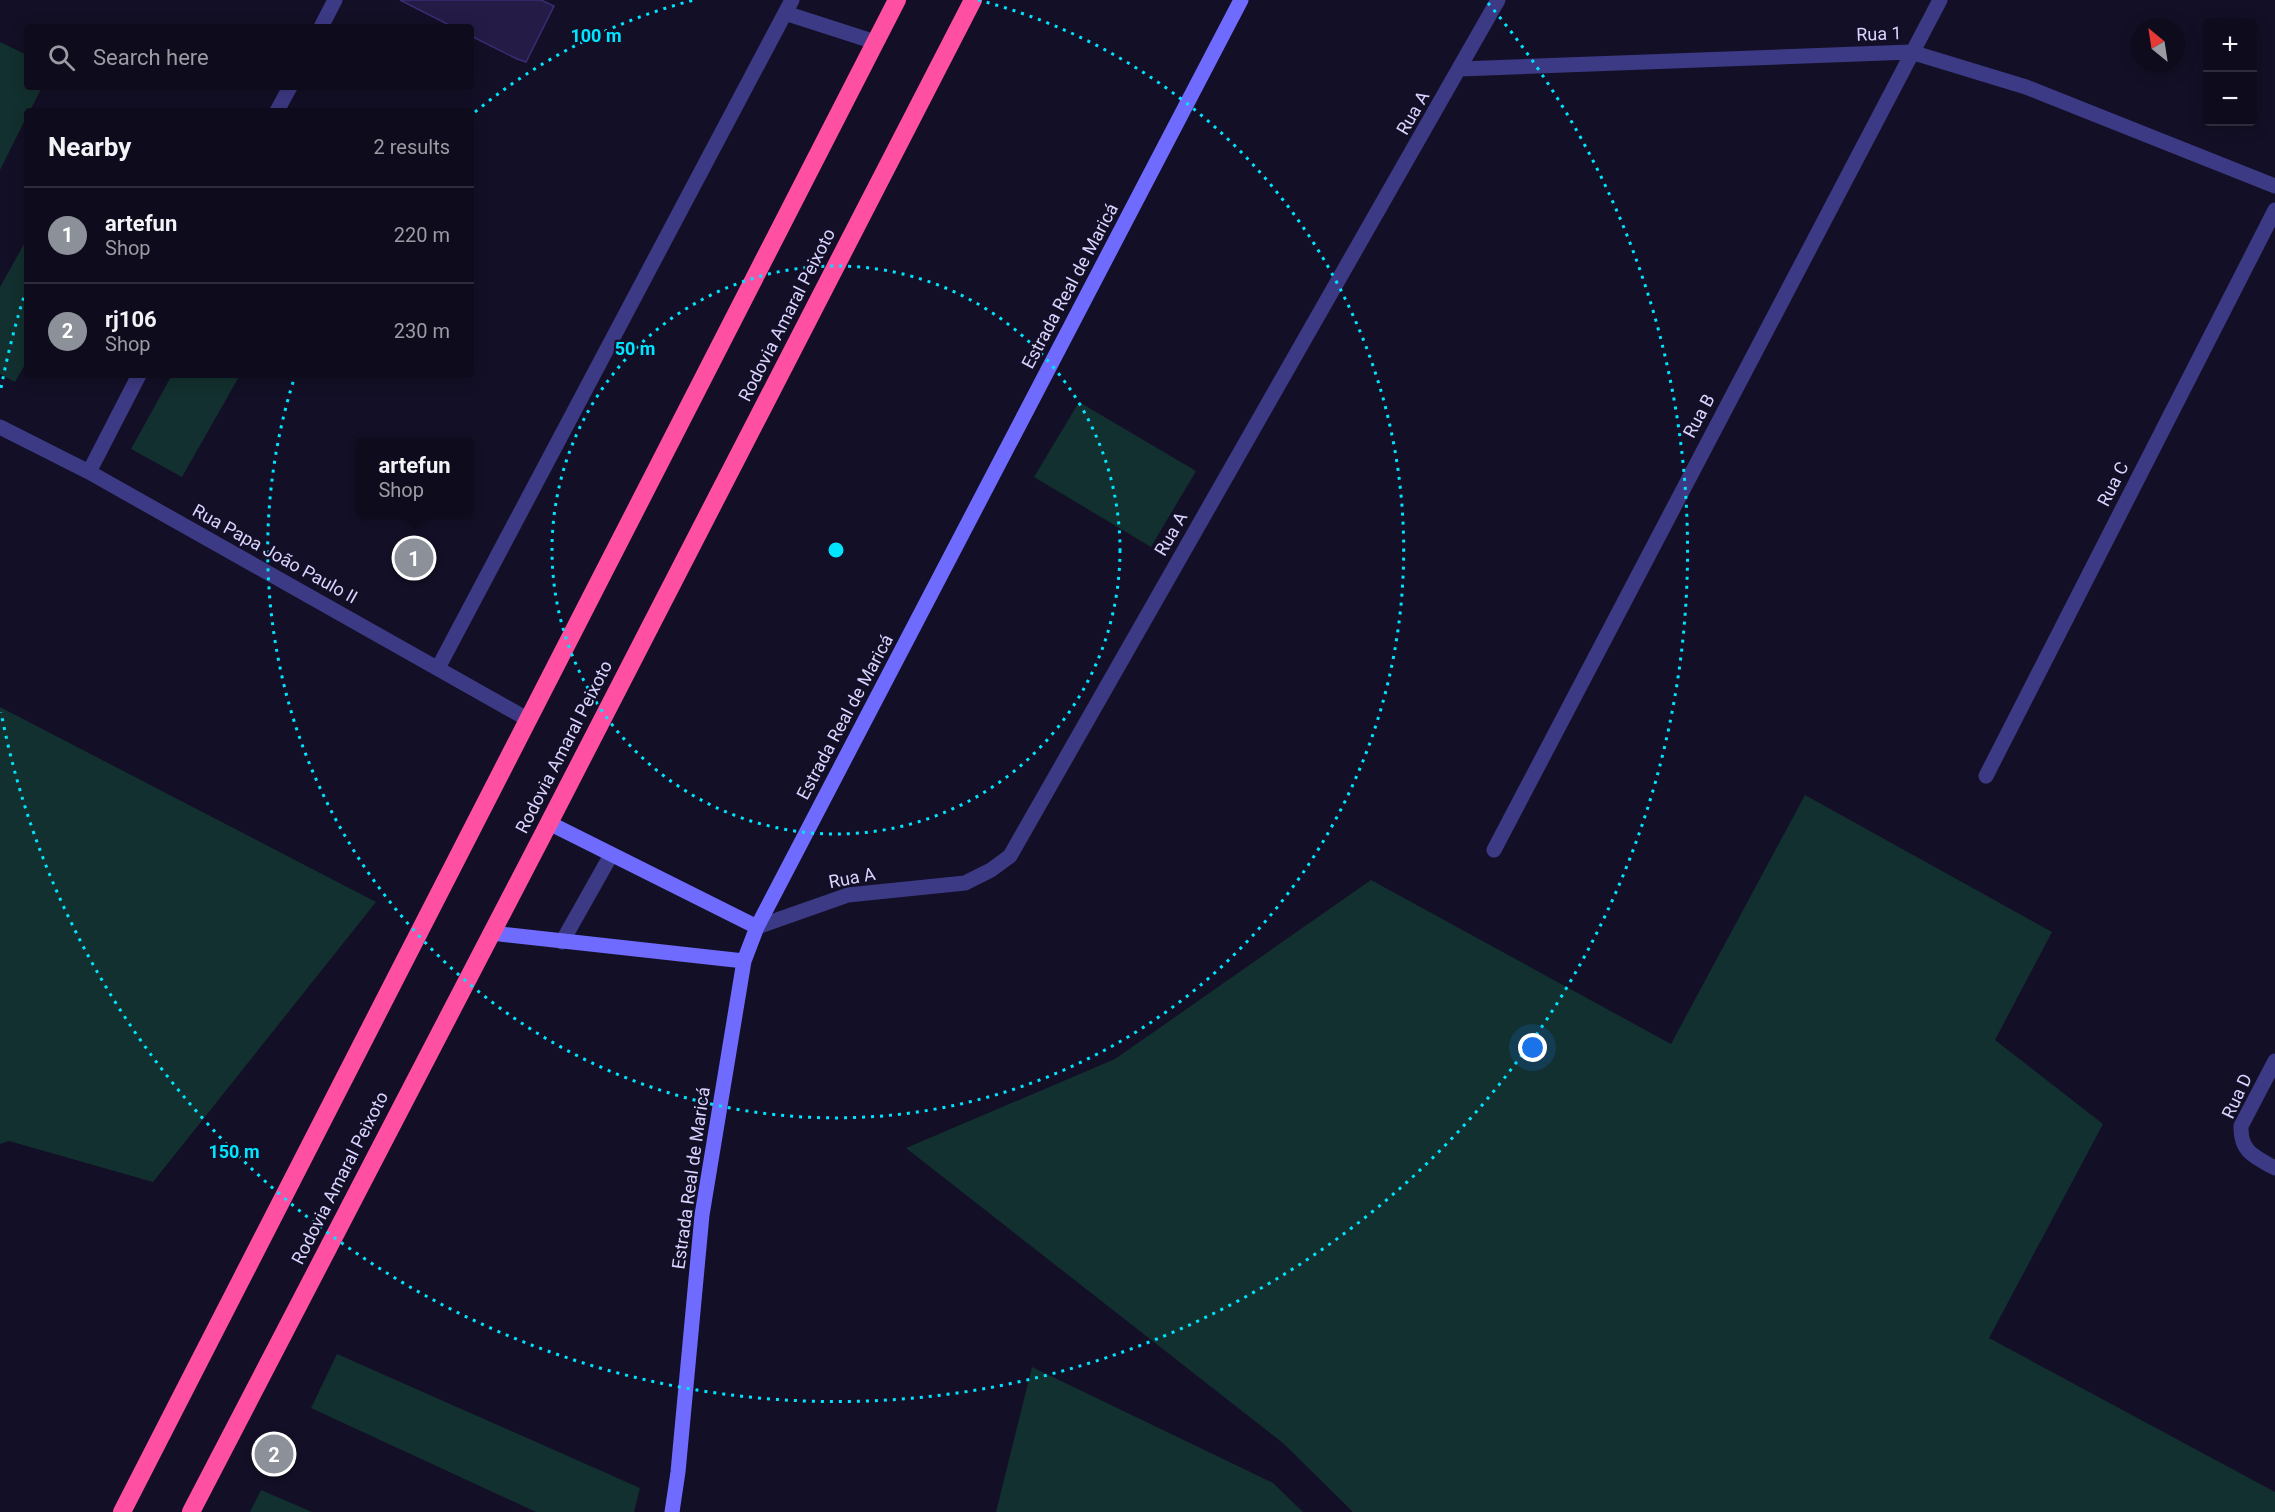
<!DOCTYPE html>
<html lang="en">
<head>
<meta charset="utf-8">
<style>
  :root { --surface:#0e0b1c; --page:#171425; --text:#f1f3f6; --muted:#9b9ba3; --line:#2e2b3b; --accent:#8c9099 }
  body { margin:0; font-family:Roboto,sans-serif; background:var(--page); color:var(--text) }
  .controls { position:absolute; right:18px; top:18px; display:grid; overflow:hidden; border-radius:6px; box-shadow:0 3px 15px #0003 }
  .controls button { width:54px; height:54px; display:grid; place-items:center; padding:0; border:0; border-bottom:2px solid var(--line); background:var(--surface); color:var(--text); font:30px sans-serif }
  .compass { position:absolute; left:2131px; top:18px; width:54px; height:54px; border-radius:50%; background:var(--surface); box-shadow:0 3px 15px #0003; rotate:330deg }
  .you { position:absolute; left:1533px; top:1048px; width:21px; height:21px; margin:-15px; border:4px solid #fff; border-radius:50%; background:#1a73e8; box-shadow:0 0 0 9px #1a73e833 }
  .badge { display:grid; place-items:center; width:39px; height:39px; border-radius:50%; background:var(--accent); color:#fff; font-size:20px; font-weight:700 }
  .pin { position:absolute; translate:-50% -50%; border:3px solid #fff; box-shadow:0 2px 6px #0006 }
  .popup { position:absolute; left:356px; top:438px; width:117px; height:78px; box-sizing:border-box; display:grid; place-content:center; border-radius:6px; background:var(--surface); filter:drop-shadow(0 2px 4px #0005); font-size:20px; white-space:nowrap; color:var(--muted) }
  .popup b { font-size:22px; color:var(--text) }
  .popup::after { content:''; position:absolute; left:50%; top:100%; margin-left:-12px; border:12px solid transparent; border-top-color:var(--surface) }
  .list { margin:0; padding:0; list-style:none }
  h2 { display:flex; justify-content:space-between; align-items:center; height:78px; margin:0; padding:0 24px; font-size:26px }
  h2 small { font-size:20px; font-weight:400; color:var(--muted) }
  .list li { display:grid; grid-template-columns:39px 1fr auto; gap:18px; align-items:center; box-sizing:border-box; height:96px; padding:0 24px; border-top:2px solid var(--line) }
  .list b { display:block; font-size:22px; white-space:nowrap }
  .list p { margin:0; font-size:20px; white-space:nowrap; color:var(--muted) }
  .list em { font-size:20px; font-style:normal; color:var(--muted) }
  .icon { flex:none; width:33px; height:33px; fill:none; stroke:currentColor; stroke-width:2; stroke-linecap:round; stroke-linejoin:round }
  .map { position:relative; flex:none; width:2275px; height:1512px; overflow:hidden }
  .search { position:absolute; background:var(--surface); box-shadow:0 3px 15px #0003; left:24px; top:24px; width:450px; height:66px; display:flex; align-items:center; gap:15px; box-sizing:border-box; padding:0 21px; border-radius:6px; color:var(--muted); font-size:22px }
  .panel { position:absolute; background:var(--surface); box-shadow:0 3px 15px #0003; left:24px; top:108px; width:450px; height:270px; border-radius:6px }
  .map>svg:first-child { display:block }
</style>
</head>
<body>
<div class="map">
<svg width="2275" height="1512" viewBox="0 0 2275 1512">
  <rect width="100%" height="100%" fill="#130f26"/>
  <path fill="#12302f" d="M0,42l27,13v32h15l-12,24h-3v5l-27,54z
    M27,239v122l-12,21 -15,-8v-87z
    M172,375h68l-58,102 -51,-28z
    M1079,402l117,69 -45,76 -117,-70z
    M0,707l376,195 -223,280 -144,-41 -9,3z
    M1805,795l247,137 -57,108 108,84 -114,214 286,154v20h-922l-69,-68 -378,-296 209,-89 256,-179 300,164z
    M337,1354l303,134 -6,24h-98l-225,-104z
    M1032,1367l241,116 30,29h-307z
    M261,1490l51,22h-62z"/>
  <path fill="#241b47" stroke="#3b2d73" stroke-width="1.5" d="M400,0h141l13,6 -28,56 -9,-3 -46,-23v-9h-18z"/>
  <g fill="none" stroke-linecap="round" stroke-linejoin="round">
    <path stroke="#3d3a85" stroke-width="15" d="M562,942l49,-87"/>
    <path stroke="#3d3a85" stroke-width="15" d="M785,13l90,29
      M321,27l14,-27
      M1460,69l451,-17 115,35 249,99
      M277,111l13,-24
      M0,427l89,45 440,248
      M89,472l50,-97
      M438,668l354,-668
      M1986,776l289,-566
      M1494,850l446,-850
      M757,927l91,-32 117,-12 26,-13 19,-14 488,-856
      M2275,1061l-34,65c-1,26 14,31 34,42"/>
    <path stroke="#6f6bff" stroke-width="15" d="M549,823l208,104
      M491,933l253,28
      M672,1512l6,-40 24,-257 42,-254 13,-34 484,-927"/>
    <path stroke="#ff4fa3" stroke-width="18" d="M122,1512l775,-1512
      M191,1512l358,-689 424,-823"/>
  </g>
  <g fill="none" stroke="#00e5ff" stroke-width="3" stroke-dasharray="3 6">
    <circle cx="836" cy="550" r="284"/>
    <path d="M475 112A568 568 0 0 1 694 0M978 0A568 568 0 1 1 294 379"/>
    <path d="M1 388A851 851 0 0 1 27 287M1488 3A851 851 0 1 1 1 712"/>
  </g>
  <g text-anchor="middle" stroke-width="4.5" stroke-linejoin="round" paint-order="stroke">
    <g font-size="18" fill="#d9d4ff" stroke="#130f26">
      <text transform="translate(1879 34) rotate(-2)" y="6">Rua 1</text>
      <text transform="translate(1413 113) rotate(-60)" y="6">Rua A</text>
      <text transform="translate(1070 286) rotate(-62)" y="6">Estrada Real de Maricá</text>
      <text transform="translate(787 315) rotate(-63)" y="6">Rodovia Amaral Peixoto</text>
      <text transform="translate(1699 416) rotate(-62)" y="6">Rua B</text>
      <text transform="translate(2113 484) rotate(-63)" y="6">Rua C</text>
      <text transform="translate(1171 534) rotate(-60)" y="6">Rua A</text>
      <text transform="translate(275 554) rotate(29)" y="6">Rua Papa João Paulo II</text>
      <text transform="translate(845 717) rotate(-62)" y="6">Estrada Real de Maricá</text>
      <text transform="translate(564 747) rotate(-63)" y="6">Rodovia Amaral Peixoto</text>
      <text transform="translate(852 878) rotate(-11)" y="6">Rua A</text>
      <text transform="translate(2237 1096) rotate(-65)" y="6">Rua D</text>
      <text transform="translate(340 1178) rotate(-63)" y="6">Rodovia Amaral Peixoto</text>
      <text transform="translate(691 1178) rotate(-82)" y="6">Estrada Real de Maricá</text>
    </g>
  </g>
  <circle cx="836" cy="550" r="9" fill="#00e5ff" stroke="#130f26" stroke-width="3"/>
  <g font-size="18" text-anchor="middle" font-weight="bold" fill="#00e5ff" stroke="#130f26" stroke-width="4.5" stroke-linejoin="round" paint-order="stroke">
    <text x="596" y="42">100 m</text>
    <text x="635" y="355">50 m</text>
    <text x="234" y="1158">150 m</text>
  </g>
</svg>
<div class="controls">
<button>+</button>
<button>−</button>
</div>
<svg class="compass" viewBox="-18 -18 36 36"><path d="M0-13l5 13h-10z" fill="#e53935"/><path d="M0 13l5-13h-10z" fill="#9b9ba3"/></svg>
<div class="you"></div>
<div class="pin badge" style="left:414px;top:558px">1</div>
<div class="popup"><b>artefun</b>Shop</div>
<div class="pin badge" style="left:274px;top:1454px">2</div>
<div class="search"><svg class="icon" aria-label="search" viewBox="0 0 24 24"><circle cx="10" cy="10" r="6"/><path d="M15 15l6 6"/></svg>Search here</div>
<section class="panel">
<h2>Nearby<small>2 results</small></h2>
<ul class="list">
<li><span class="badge">1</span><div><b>artefun</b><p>Shop</p></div><em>220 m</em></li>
<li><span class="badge">2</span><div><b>rj106</b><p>Shop</p></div><em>230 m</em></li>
</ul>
</section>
</div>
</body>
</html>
